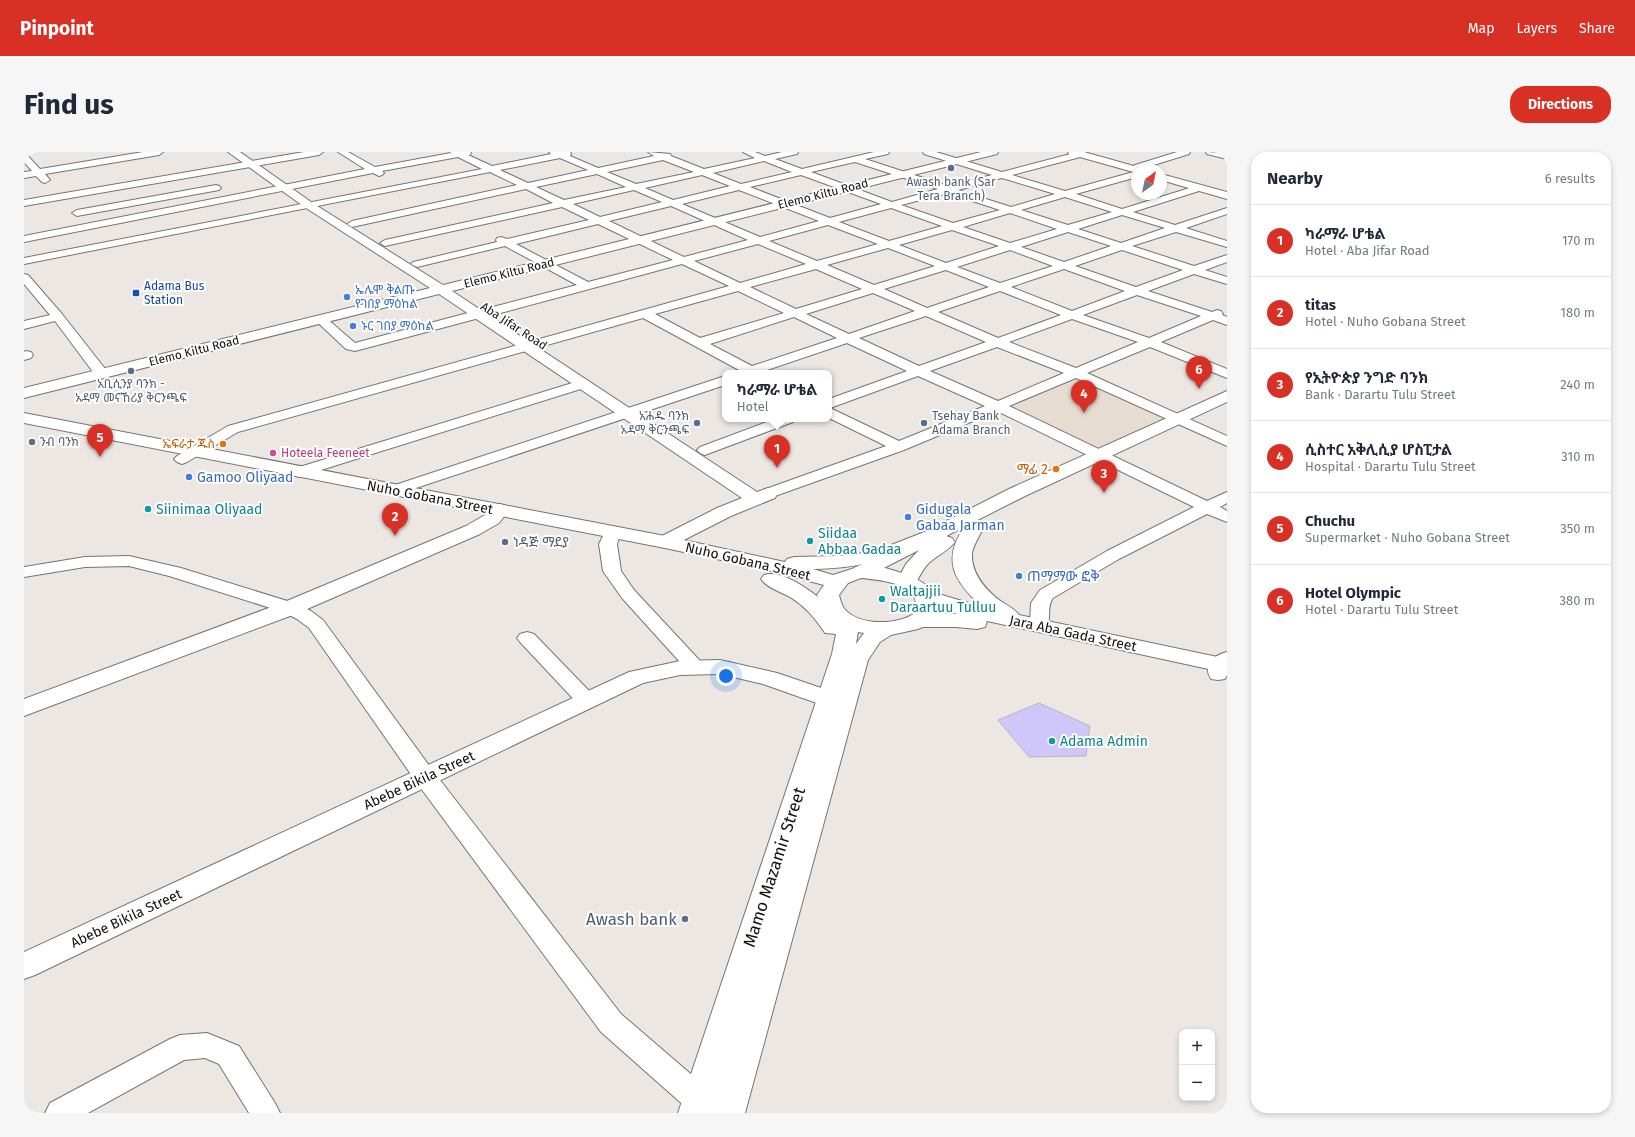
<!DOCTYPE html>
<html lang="en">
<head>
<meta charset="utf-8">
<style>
  :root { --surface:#fff; --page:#f6f6f7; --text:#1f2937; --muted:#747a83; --line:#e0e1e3; --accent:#d93025 }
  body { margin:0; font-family:"Fira Sans","Noto Sans Ethiopic",sans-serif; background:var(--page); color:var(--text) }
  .controls { position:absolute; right:12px; bottom:12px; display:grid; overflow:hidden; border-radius:8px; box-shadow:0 2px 6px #0003 }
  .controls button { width:36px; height:36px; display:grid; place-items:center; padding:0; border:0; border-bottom:1px solid var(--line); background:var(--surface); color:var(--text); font:20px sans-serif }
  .compass { position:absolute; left:1107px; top:12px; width:36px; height:36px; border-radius:50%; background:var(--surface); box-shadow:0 2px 6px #0003; rotate:33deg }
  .you { position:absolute; left:702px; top:524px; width:14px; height:14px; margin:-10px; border:3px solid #fff; border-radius:50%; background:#1a73e8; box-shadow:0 0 0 6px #1a73e833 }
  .badge { display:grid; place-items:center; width:26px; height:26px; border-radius:50%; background:var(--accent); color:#fff; font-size:13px; font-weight:700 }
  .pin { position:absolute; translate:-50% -33px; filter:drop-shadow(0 1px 2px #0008) }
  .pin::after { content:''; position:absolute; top:21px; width:14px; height:12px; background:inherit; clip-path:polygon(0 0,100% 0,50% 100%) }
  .popup { position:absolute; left:698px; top:218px; width:110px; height:52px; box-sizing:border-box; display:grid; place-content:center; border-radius:8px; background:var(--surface); filter:drop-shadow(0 1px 3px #0005); font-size:13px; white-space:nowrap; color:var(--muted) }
  .popup b { font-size:15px; color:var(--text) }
  .popup::after { content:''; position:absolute; left:50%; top:100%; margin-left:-8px; border:8px solid transparent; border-top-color:var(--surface) }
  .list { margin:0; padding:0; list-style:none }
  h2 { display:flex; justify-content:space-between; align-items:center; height:52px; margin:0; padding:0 16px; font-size:17px }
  h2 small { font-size:13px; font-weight:400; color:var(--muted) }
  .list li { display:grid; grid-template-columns:26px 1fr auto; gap:12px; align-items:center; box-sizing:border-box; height:72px; padding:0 16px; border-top:1px solid var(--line) }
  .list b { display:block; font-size:15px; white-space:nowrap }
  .list p { margin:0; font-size:13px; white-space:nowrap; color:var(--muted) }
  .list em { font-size:13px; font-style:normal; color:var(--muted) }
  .map { position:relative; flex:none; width:1203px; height:961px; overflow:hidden; border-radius:16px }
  header { display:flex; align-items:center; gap:24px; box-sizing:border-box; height:56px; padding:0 20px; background:var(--accent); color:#fff }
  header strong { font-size:19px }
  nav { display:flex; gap:22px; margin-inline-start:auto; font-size:14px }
  .intro { display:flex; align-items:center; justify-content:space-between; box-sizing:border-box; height:96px; padding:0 24px }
  h1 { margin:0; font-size:28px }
  .button { padding:10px 18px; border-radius:16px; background:var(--accent); color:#fff; font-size:14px; font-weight:700 }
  main { display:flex; gap:24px; padding:0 24px }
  aside { flex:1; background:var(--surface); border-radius:16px; box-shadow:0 2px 6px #0003 }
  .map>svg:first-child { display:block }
</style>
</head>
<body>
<header>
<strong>Pinpoint</strong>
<nav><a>Map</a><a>Layers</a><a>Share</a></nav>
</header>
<div class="intro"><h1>Find us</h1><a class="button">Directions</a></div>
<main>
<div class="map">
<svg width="1203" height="961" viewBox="0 0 1203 961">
  <rect width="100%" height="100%" fill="#ece7e3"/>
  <path fill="#e6dcd1" d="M1048,226l97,41 -72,33 -96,-44z"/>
  <path fill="#cfc6fa" stroke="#b7b6bc" d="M1015,551l51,23 -4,30 -57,1 -31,-37z"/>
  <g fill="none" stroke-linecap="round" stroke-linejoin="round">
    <g stroke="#787470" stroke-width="2">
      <path id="minor" d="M119,0h20l-4,3 -114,19 5,6 -5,3 -3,-1 -6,-6 -12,2v-6l8,-1 -8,-9v-8l3,1 13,14z
        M280,0h19l-4,3 -295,51v-6z
        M314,0h10l27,15 76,-14 -1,-1h21l-1,3h-2l24,11 59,-12 -2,-2h21l1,2 -1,2 28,12 56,-12 -6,-4 22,2 1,2 33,13 51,-11 -12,-6h12l10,4 17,-4h16l-1,2 -22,5 27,10 72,-17h15l-1,2 -23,5 83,27 44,-11 -68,-21 -1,-2h13l66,20 76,-20h6l1,2 -1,2 -72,19 53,16 72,-20v6l-61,17 46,15 74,-23h6l2,2 -2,2 -69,22 42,13 52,-17v6l-41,14 41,13v6l-51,-15 -44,14 62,20 33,-11v7l-22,8 22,7v7l-33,-10 -46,17 64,21 5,-2 4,1 2,3 -1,1 5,2v8l-14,-5 -52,22 66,27v9l-77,-31 -63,26 140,63v10l-151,-68 -67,28 198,95 20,-9v11l-7,4 7,4v11l-20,-8 -88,45 -66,39c-7,9 -1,22 -7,31l-7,2 -7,-2 -2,-4 1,-22 9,-13 67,-39 87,-44 -197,-96 -93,39 -129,46 -6,2 -6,-2 -2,-3 2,-3 123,-44 -57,-28v-19l78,-28 -60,-28 -86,29 1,1h-25l2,-3 -96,-52 -405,114 -51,30 -5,2 -5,-2 -3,-3 3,-3 51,-30 501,-140 -47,-22 -189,51 -4,-1 -2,-3 2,-3 88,-23 -72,-39 -88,21 -6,-3 2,-2 84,-20 -1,-2 1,-2 4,-1 6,2 82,-19 -27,-13 -177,39 -5,-3 5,-3 168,-37 -27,-14 -174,38 -5,-3 5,-3 165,-36 -27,-13 -466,92v-6l458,-89 -24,-12 -76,14 2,2 -2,2 -3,1 -6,-3 -349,69v-6l341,-67zM536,6l28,12 -60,13 -28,-13zM639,8l31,12 -58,12 -29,-12zM740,9l28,11 -51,12 -28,-11zM831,10l83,27 -46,13 -81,-30zM573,22l29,13 -62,13 -28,-13zM678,23l28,11 -57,14 -28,-12zM777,23l80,29 -51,14 -80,-31zM978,26l53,16 -44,13 -53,-17zM610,38l28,12 -62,15 -27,-13zM715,38l80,31 -59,16 -78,-33zM924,41l52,17 -47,13 -52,-18zM1041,45l47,15 -44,13 -47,-15zM647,54l77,34 -64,17 -75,-36zM867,56l51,18 -53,15 -50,-19zM986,61l47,16 -47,14 -47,-16zM1098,63l43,13 -44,15 -43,-14zM574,72l75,36 -85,22 -72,-38zM804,73l50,19 -61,17 -48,-20zM928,78l47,16 -53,17 -47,-18zM1044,80l43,14 -47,16 -43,-15zM734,92l48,20 -66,19 -46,-22zM864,96l47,18 -61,19 -47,-20zM986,98l43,16 -53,17 -43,-16zM1098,98l61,20 -47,17 -61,-21zM792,117l46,20 -66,20 -46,-22zM1040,117l61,22 -53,20 -61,-24zM922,118l43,17 -62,21 -43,-19zM714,139l46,22 -84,25 -45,-24zM976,139l61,24 -63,23 -60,-26zM849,141l42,18 -66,23 -43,-20zM1113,143l64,21 -52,22 -66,-23zM902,164l60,26 -67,24 -60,-28zM770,165l43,21 -85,28 -42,-22zM1048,167l66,23 -62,26 -67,-26zM973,195l67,26 -66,28 -68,-30zM894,224l67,30 -86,35 -69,-33z
        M1153,0h13l-1,2 -48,15h-6l-2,-2 2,-2z
        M1182,0l21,1v6l-20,-5z
        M192,33l3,1 2,2 -2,2 -142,26 -5,-3 5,-3z
        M0,122l4,1 34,39 44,56 2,3 -2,3h-10l-41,-55 -31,8v-8l26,-6 -26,-31z
        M455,158l4,1 2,3 -2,3 -128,34 -9,-2 -31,-29 2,-3h8l30,26z
        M2,199l5,1 2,3 -2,3 -7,2v-8z
        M701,224v9l-330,110 -6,-2 -2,-3 2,-3z
        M558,228l5,1 2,3 -2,3 -282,88 -6,2 -6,-2 -2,-3 2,-3z
        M751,267h20l-2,3 -83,31 -5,2 -5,-2 -3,-3 3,-3z
        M589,375l6,1 2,4 -4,12 4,27 13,19 68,73 3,4 -3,4 -7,2 -7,-2 -66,-73 -19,-27 -4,-27 8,-16z
        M105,404l52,12 116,36 14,7 12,9 110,151 188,243 86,74 10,4 4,10 -4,10 -19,1 -9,-3 -88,-78 -184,-249 -108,-155 -12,-9 -14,-7 -114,-36 -40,-10 -44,1 -61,10v-10l61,-10z
        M503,480l7,2 60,62 3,5 -3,5 -7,2 -7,-2 -60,-64 -3,-4 3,-4z
        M1203,500v23l-2,4 -7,1 -7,-1c-9,-14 3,-24 16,-27z
        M183,881l32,13 36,57 5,10h-31l-30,-49 -14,-6 -21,2 -96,53h-43l5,-10 120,-64 10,-4z"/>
    </g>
    <g stroke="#787470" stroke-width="2">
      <path id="tertiary" d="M204,0h12l74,52 129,81 538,-133h17l-1,2 -545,137 305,201 11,-4 7,2 2,4 -2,4 -44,18 -59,30 -7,2 -7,-2 -3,-4 3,-4 59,-30 25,-10 -303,-204 -415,104v-10l406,-100 -124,-80z
        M1044,0h16l57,16 1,2h-5v3l-68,-19z
        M1137,22l66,18v7l-66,-19z
        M476,352l7,2 2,4 -10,13 -19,11 -182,79 -274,103v-17l258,-96 184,-77 19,-11 8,-9z"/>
    </g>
    <g stroke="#787470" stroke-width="2">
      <path id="secondary" d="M1203,239v11l-204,95 -77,39 6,2 3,4c-6,8 -17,13 -25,20 -8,7 -10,15 -16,23l-7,2 -7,-2 -3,-4 9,-17 13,-14 -51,26 -7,2 -7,-2 -3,-4 3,-4 155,-79z
        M696,508l57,13 59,20 4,6 -4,6 -8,2 -65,-23 -43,-10 -40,1 -37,8 -608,292 -11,4v-27l605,-280 51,-11z"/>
    </g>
    <g stroke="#787470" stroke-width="2">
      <path id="primary" d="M0,261l641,123 120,26 2,-3 7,-2 44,-1 26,-3 22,-6 54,-21 7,2 3,4 -3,4c-46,19 -84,33 -134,33l20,6 28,-9 21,1 30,9 30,19 40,12c-28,-26 -41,-47 -17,-81l7,-2 7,2 3,4c-3,7 -9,16 -10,23 -1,20 12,35 27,47 7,5 15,8 20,15l208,44v14l-240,-52 -2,6 -8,2 -21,-2h-33l-5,2 -27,6 -11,7 -12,18 -123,453h-67l154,-459 4,-20 -11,-1c-10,-15 -19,-26 -35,-36 -9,-5 -23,-9 -29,-18l3,-4c17,-5 41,12 54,22l-1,-2 7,-10 -61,-16 -98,-21 -641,-125zM837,426c19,2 63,5 54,35 -18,13 -59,13 -72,-6 -2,-4 -3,-8 -4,-12l9,-12zM914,455l19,7 -21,-1zM834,480l6,1 -8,11z"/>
    </g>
    <use href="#minor" fill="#fff" fill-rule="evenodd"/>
    <use href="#tertiary" fill="#fff" fill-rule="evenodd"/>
    <use href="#secondary" fill="#fff" fill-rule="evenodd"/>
    <use href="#primary" fill="#fff" fill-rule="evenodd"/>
  </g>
  <g fill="#5c6f8a" stroke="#fff" stroke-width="1.5">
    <circle cx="927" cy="16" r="4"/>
    <circle cx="107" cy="219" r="4"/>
    <circle cx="673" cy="271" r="4"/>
    <circle cx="900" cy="271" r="4"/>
    <circle cx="8" cy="290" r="4"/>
    <circle cx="481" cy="390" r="4"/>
    <circle cx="661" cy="767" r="4"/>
  </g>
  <rect fill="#1a4fb4" stroke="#fff" stroke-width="1.5" x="108" y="137" width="8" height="8" rx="2"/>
  <g fill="#3f7fe0" stroke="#fff" stroke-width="1.5">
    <circle cx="323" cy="145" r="4"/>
    <circle cx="329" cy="174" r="4"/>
    <circle cx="165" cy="325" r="4"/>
    <circle cx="884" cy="365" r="4"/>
    <circle cx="995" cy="424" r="4"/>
  </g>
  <g fill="#e8710a" stroke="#fff" stroke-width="1.5">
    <circle cx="199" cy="292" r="4"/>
    <circle cx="1032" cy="317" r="4"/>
  </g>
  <circle fill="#d1479c" stroke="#fff" stroke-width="1.5" cx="249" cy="301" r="4"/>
  <g fill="#0f9aa8" stroke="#fff" stroke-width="1.5">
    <circle cx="124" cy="357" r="4"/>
    <circle cx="786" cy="389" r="4"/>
    <circle cx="858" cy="447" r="4"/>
    <circle cx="1028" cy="589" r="4"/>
  </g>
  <g text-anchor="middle" stroke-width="4" stroke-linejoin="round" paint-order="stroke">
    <g font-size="12" fill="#4e5e75" stroke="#fff">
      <text x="927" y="34">Awash bank (Sar<tspan x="927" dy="14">Tera Branch)</tspan></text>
      <text x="107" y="236">አቢሲንያ ባንክ -<tspan x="107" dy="14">አዳማ መናኸሪያ ቅርንጫፍ</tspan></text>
      <text x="665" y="268" text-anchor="end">አሐዱ ባንክ<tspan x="665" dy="14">አዳማ ቅርንጫፍ</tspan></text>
      <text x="908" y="268" text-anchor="start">Tsehay Bank<tspan x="908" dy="14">Adama Branch</tspan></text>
      <text x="16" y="294" text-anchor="start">ንብ ባንክ</text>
    </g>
    <g font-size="12" fill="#131210" stroke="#fff">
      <text transform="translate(799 42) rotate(-14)" y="4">Elemo Kiltu Road</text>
      <text transform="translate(485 121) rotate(-14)" y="4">Elemo Kiltu Road</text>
      <text transform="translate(490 174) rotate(33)" y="4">Aba Jifar Road</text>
      <text transform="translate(170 199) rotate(-14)" y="4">Elemo Kiltu Road</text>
    </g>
    <g font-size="12" fill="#164399" stroke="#fff" text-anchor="start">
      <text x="120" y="138">Adama Bus<tspan x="120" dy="14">Station</tspan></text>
    </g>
    <g font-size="12" fill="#366cbe" stroke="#fff" text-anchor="start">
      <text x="331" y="142">ኤሌሞ ቅልጡ<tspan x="331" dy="14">የገበያ ማዕከል</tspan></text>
      <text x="337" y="178">ኑር ገበያ ማዕከል</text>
    </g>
    <g font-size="12" fill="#c56008" stroke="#fff" text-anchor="end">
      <text x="191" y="296">ኤፍራታ ጁስ</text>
    </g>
    <g font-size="12" fill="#b23c85" stroke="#fff" text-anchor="start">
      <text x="257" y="305">Hoteela Feeneet</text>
    </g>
    <g font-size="14" fill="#c56008" stroke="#fff" text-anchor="end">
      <text x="1024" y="322">ማፊ 2</text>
    </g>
    <g font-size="14" fill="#366cbe" stroke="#fff" text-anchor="start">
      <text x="173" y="330">Gamoo Oliyaad</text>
      <text x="892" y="362">Gidugala<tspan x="892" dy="16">Gabaa Jarman</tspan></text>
      <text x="1003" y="429">ጠማማው ፎቅ</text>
    </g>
    <g font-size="14" fill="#131210" stroke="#fff">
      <text transform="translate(406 345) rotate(11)" y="5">Nuho Gobana Street</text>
      <text transform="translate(724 409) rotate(13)" y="5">Nuho Gobana Street</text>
      <text transform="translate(1049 481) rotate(12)" y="5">Jara Aba Gada Street</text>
      <text transform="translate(395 628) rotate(-25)" y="5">Abebe Bikila Street</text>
      <text transform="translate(102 766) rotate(-25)" y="5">Abebe Bikila Street</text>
    </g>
    <g font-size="14" fill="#0d838f" stroke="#fff" text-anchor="start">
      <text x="132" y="362">Siinimaa Oliyaad</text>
      <text x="794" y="386">Siidaa<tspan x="794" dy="16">Abbaa Gadaa</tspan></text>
      <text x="866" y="444">Waltajjii<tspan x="866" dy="16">Daraartuu Tulluu</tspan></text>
      <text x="1036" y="594">Adama Admin</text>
    </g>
    <g font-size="14" fill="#4e5e75" stroke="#fff" text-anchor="start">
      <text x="489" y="395">ነዳጅ ማደያ</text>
    </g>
    <g font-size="17" fill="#131210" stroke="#fff">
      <text transform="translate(750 715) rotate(-72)" y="6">Mamo Mazamir Street</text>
    </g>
    <g font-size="17" fill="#4e5e75" stroke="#fff" text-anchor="end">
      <text x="653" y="773">Awash bank</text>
    </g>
  </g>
</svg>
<div class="controls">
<button>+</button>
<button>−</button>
</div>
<svg class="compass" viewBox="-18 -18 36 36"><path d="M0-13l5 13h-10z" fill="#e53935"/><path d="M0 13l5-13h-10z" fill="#747a83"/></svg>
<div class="you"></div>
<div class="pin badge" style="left:753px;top:316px">1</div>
<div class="popup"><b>ካራማራ ሆቴል</b>Hotel</div>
<div class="pin badge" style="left:371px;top:384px">2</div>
<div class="pin badge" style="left:1080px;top:341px">3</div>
<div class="pin badge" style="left:1060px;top:261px">4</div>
<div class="pin badge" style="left:76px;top:305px">5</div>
<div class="pin badge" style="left:1175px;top:237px">6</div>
</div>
<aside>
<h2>Nearby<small>6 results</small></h2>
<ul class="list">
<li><span class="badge">1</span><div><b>ካራማራ ሆቴል</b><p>Hotel · Aba Jifar Road</p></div><em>170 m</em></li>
<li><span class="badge">2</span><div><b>titas</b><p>Hotel · Nuho Gobana Street</p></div><em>180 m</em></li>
<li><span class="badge">3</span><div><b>የኢትዮጵያ ንግድ ባንክ</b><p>Bank · Darartu Tulu Street</p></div><em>240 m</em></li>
<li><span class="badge">4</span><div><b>ሲስተር አቅሊሲያ ሆስፒታል</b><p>Hospital · Darartu Tulu Street</p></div><em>310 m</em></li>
<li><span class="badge">5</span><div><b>Chuchu</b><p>Supermarket · Nuho Gobana Street</p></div><em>350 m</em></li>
<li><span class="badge">6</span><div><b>Hotel Olympic</b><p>Hotel · Darartu Tulu Street</p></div><em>380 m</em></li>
</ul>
</aside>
</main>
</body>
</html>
